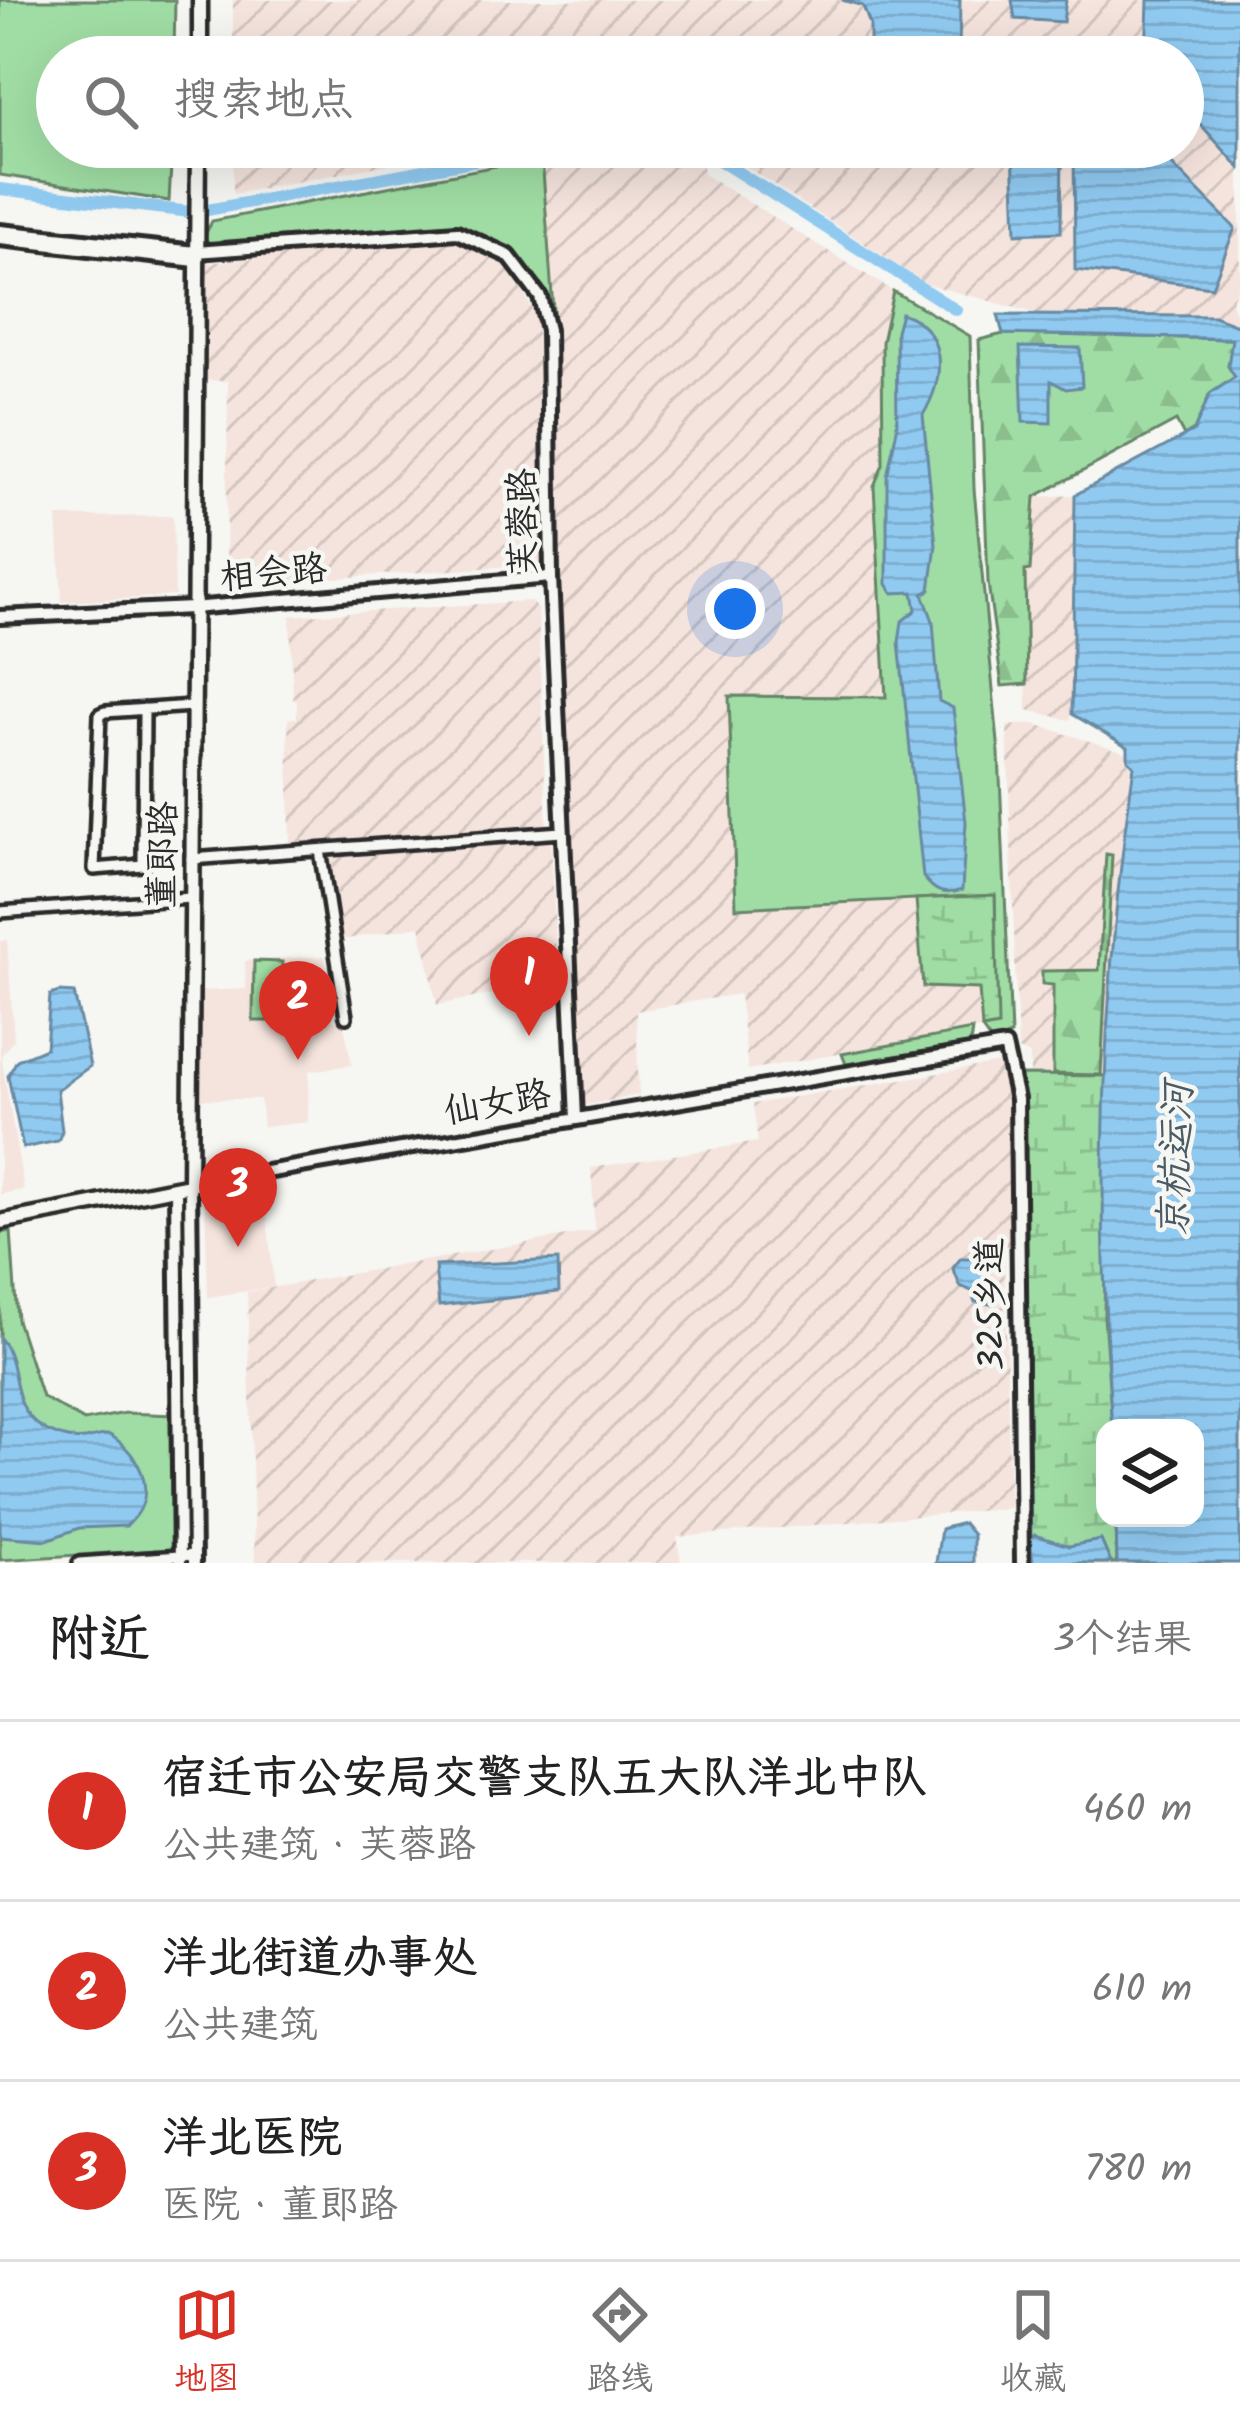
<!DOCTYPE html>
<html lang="zh">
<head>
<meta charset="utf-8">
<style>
  :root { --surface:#fff; --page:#f2f2f2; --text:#222; --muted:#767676; --line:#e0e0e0; --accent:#d93025 }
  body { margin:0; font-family:Kalam,"LXGW WenKai TC",sans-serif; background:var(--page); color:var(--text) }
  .controls { position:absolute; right:36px; bottom:36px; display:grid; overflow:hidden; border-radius:24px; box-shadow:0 12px 48px #0002 }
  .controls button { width:108px; height:108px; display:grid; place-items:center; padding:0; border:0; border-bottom:3px solid var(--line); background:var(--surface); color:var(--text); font:60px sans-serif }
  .you { position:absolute; left:735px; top:609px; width:42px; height:42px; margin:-30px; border:9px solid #fff; border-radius:50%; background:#1a73e8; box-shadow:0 0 0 18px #1a73e833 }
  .badge { display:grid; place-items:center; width:78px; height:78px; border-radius:50%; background:var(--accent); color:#fff; font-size:39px; font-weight:700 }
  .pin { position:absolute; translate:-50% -99px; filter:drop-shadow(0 3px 6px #0008) }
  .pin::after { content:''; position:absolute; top:63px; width:42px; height:36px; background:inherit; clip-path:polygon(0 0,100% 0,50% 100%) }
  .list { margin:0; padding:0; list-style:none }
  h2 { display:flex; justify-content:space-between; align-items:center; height:156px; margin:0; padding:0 48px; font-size:51px }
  h2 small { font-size:39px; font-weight:400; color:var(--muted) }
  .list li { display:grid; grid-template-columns:78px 1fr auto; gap:36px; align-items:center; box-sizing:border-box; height:180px; padding:0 48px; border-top:3px solid var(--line) }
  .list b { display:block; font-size:45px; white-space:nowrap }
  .list p { margin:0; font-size:39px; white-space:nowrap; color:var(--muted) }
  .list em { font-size:39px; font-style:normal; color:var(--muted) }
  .icon { flex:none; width:66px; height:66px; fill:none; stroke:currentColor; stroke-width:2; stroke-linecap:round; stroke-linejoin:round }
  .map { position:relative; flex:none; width:1240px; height:1563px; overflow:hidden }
  .search { position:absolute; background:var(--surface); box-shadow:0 12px 48px #0002; left:36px; right:36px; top:36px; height:132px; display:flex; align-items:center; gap:30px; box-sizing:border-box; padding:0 42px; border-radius:66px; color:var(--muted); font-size:45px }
  .sheet { height:696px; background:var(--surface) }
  nav { display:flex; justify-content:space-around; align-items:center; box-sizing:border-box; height:168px; border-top:3px solid var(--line); background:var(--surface); font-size:33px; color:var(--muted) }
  nav a { display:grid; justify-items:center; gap:6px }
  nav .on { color:var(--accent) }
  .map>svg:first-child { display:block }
</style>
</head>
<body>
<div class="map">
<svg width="1240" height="1563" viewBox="0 0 1240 1563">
  <defs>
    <pattern id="industrial-furrows" width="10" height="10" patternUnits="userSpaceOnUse" patternTransform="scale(3)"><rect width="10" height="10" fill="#f5e4dd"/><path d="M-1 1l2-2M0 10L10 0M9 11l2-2" fill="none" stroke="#d2c4be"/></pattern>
    <pattern id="forest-firs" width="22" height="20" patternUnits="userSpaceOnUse" patternTransform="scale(3)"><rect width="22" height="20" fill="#a0dda4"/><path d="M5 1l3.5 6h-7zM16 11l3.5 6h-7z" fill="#8abe8d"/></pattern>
    <pattern id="wetland-marsh" width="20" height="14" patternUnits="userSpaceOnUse" patternTransform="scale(3)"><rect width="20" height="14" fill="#a0dda4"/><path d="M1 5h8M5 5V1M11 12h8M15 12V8" fill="none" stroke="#8abe8d"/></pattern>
    <pattern id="water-rules" width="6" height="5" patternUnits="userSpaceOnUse" patternTransform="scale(3)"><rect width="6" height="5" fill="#91caf1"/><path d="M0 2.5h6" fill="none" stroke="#7daecf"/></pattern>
  </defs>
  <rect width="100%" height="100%" fill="#f6f6f2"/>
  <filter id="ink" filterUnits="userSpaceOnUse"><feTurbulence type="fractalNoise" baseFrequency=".00833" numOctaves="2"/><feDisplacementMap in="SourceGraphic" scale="24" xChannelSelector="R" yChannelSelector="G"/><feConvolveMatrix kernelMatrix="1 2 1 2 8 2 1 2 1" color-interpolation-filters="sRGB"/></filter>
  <g filter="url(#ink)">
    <path fill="#f5e4dd" d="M173,516l2,80 -113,6 -5,-85z
      M7,940l7,99 -13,17 23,134 -24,4v-253z
      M325,956l8,65h10l9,44 -43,6 -1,51 -45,5 -3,-28h-64l3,-108 47,-2 -1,-28z
      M246,1188l2,20 18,-1 8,80 -66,10 -3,-104z"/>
    <path fill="url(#industrial-furrows)" d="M233,0h915l-2,57h-913z
      M1183,105l57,63v114l-9,20 9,24 -26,-10 -182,2 -1,-6 -105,-28 -196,-128 -25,-9h478z
      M233,147h244l-244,47z
      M597,147h27l78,18 1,9 190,117 -11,51 1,123 -9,21 12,211 -150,210 259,-12 3,131 -250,44 -9,-76 -103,17 3,84 -53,10 -6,-10 -25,-528 -1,-237 -12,-173z
      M451,238l45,18 18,17 23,47 5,244 -267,18 -1,-17 -48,3 2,-187 -24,-1 3,-117z
      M1075,495l-3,219 -2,6 -43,-10 -3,-140 6,-1 5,-72z
      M530,601l8,9 9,220 -257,17 -2,-128 9,-1v-17l-4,-1 -3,-84z
      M1034,724l94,29 6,13 -13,80 -12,230 -79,-2v-19l-12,-5 -11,-324z
      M551,837l5,117 -66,13 3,27 -56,11 -17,-79 -79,14 -16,-84z
      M1005,1062l9,183 -10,2 6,261 -333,29 4,26h-426l-8,-271 348,-61 -4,-63 167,-26 -5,-38z"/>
    <path fill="#a0dda4" stroke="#668468" stroke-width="3" d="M0,0h175l-1,57h-117v90h115l-3,54 -169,-26z
      M542,157l12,166c-42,-120 -116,-99 -221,-86 -40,4 -81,4 -121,9l-8,-9 8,-16z
      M893,291l77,45 4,153 25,264 12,282 -20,7 -9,-13 15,-3 -2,-131 -259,13 -7,-212 157,1 -12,-211 9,-22 -1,-122z
      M254,961l28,1 -1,59h-28z
      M972,1030l-2,14 -124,20 -4,-10z
      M11,1231l6,89 25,77 42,24 41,-8 48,2 -1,134 -172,11v-327z"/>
    <path fill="url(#forest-firs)" stroke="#668468" stroke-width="3" d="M1003,334l230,5 -5,27 7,11 -25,17 -16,36 -10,6 -8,-15 -141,76 -5,73 -5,1 2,113 -25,2 -14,-103 -9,-243z
      M1106,854l6,1 -11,220 -48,-1v-89l-11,-1v-13l57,-1z"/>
    <path fill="url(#wetland-marsh)" stroke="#668468" stroke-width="3" d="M995,895l3,131 -16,3 -3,-40 -56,-2 -7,-88z
      M1021,1075l88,1 -5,240 8,112h-7v90h11l1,45h-89z"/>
    <path fill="url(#water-rules)" stroke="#688aa2" stroke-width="3" d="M842,0h118l-1,57h-89v-32l-7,-19z
      M1012,0h54l-3,22 -48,-3z
      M1148,0h92v168l-57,-63v-48h-37z
      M1013,147h49l-1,85 -45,2z
      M1074,147h81l80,81 -23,59 -137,-17z
      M901,313c46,16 45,63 22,102l13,130 -6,45 -7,4 10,27 6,80 14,7 13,114 -4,68c-19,6 -27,2 -39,-13l-24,-235 3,-21 14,-11 -3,-18 -20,1 -6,-9v-108l10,-47 -1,-98z
      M998,315l216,1 26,10v1237h-123l-1,-45h79v-90h-83c-16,-219 -11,-445 22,-662l-6,-6v-13l-56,-33 3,-219 119,-64 16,-37 25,-17 -7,-11 4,-27 -229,-5z
      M1020,347l60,1 2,39 -16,2 -15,-8v42l-28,-1z
      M59,992l15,1 16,73 -33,24 5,41 -4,10 -35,7 -15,-72 9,-16 29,-12 4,-53z
      M961,1258h27l2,46 -15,-2 -3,-11 -12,-5 -7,-18z
      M558,1260l1,32 -120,14 -4,-40z
      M0,1338c26,30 0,88 73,101 14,3 23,-5 37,-4 32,20 51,63 16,91l-47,2 -32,12 -47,-4z
      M963,1523l10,12v28h-37l5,-34z
      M1035,1535l34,11 32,-6 10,23h-78l-3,-25z"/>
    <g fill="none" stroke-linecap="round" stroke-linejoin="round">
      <path stroke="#688aa2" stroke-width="3" d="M1024,1113l7,424"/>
      <path stroke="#91caf1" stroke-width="12" d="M666,147l51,12 239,151
        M0,189l190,23
        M202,211l346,-64"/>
      <g stroke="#2b2b2b" stroke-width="18">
        <path id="minor" d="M144,709l-1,156 -49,4 6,-155 5,-2 87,-6
          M320,850l26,167
          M191,859l371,-27
          M0,912l190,-14
          M79,1563l115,-8"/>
      </g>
      <g stroke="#2b2b2b" stroke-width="20">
        <path id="tertiary" d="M0,231l196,21 261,-20 52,24 31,41 8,33 3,247 25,541
          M0,239l196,22
          M0,617l192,-9 359,-31
          M176,1188l4,375
          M194,1563l-4,-378 815,-139 12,53 5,464"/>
      </g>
      <g stroke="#2b2b2b" stroke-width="21">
        <path id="secondary" d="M200,57v-57
          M0,1222l190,-37 8,-1038"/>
      </g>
      <use href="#minor" stroke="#f6f6f2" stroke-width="9"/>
      <use href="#tertiary" stroke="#f6f6f2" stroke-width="10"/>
      <use href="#secondary" stroke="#f6f6f2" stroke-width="12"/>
    </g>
  </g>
  <g text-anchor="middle" stroke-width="9" stroke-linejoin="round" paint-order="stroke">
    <g font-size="36" fill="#2b2b2b" stroke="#f6f6f2">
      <text transform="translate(521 522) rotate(-91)" y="13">芙蓉路</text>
      <text transform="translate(273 571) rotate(-5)" y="13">相会路</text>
      <text transform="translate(161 855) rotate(-89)" y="13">董郎路</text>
      <text transform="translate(497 1101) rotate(-10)" y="13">仙女路</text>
      <text transform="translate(989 1304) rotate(-91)" y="13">325乡道</text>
    </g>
    <g font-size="39" font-style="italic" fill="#4a5b66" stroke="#f6f6f2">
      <text transform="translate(1174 1160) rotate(-88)" y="14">京杭运河</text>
    </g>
  </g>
</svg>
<div class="controls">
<button><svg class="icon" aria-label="layers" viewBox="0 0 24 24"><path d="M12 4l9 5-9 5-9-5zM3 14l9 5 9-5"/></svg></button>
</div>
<div class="you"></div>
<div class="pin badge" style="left:529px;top:1036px">1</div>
<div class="pin badge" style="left:298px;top:1060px">2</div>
<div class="pin badge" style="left:238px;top:1247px">3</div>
<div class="search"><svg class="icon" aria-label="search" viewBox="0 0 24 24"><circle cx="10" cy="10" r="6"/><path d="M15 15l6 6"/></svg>搜索地点</div>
</div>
<section class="sheet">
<h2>附近<small>3个结果</small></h2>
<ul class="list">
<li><span class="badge">1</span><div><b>宿迁市公安局交警支队五大队洋北中队</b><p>公共建筑 · 芙蓉路</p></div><em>460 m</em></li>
<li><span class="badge">2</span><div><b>洋北街道办事处</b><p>公共建筑</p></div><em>610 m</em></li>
<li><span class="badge">3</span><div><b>洋北医院</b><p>医院 · 董郎路</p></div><em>780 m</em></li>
</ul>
</section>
<nav>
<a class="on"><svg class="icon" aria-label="map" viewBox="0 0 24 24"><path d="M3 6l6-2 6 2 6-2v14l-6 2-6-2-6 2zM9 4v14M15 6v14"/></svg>地图</a>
<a><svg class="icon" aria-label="directions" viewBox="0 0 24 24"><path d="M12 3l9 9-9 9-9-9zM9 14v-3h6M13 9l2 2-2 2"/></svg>路线</a>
<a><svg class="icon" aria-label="saved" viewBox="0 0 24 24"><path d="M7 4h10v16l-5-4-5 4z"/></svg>收藏</a>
</nav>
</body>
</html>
